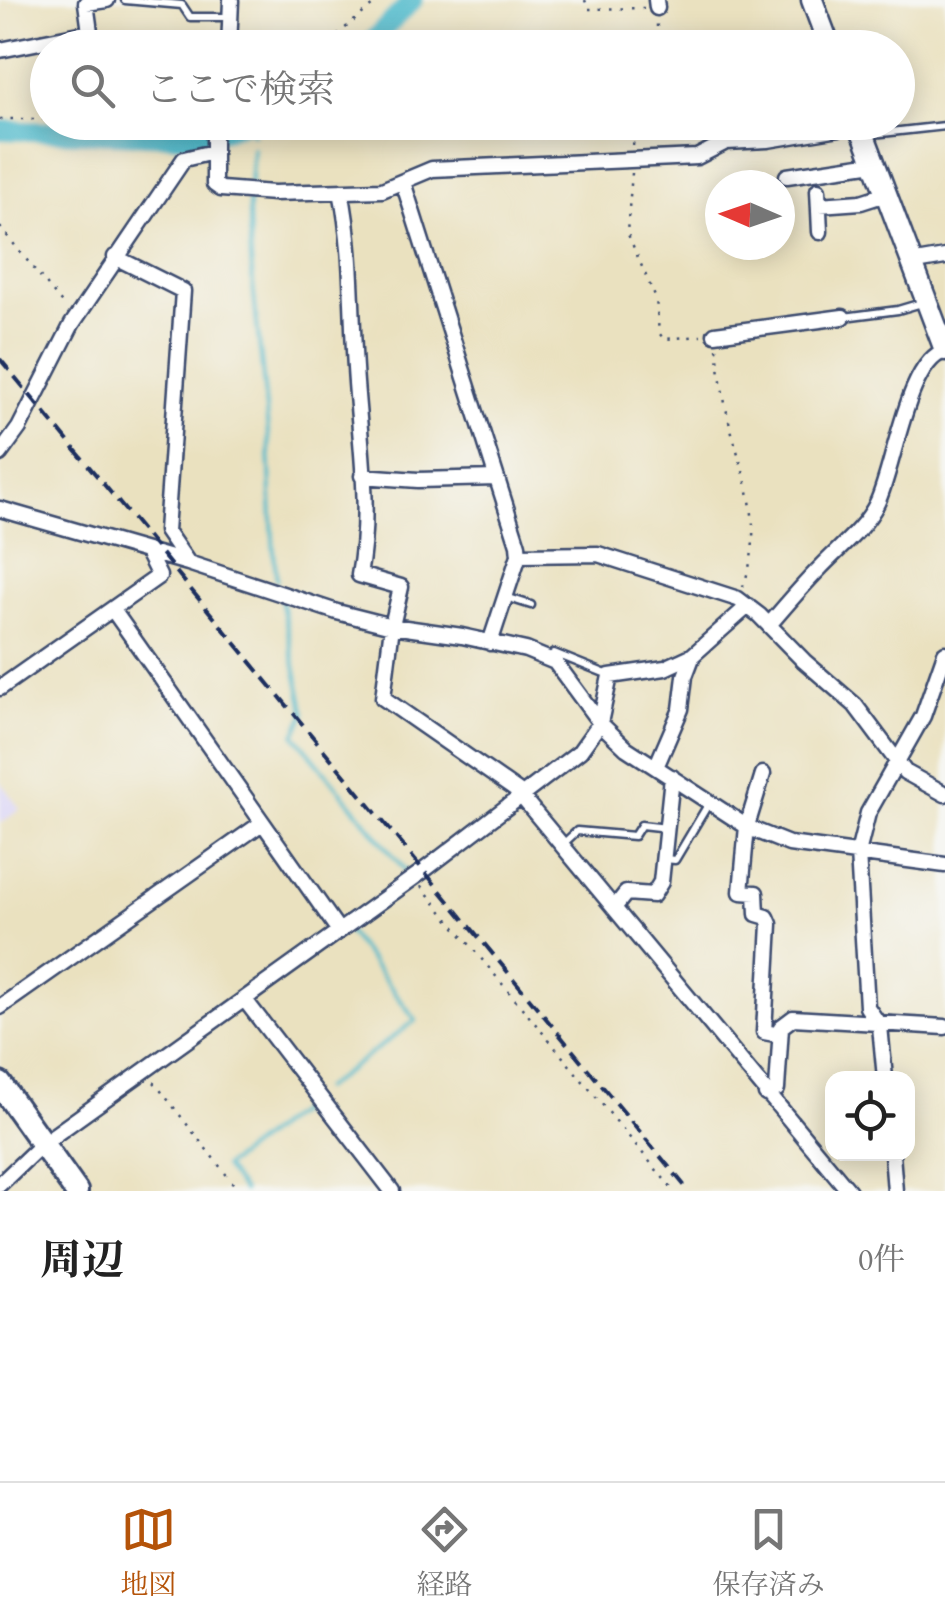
<!DOCTYPE html>
<html lang="ja">
<head>
<meta charset="utf-8">
<style>
  :root { --surface:#fff; --page:#f2f2f2; --text:#222; --muted:#767676; --line:#e0e0e0; --accent:#b45309 }
  body { margin:0; font-family:"EB Garamond","Noto Serif JP",serif; background:var(--page); color:var(--text) }
  .controls { position:absolute; right:30px; bottom:30px; display:grid; overflow:hidden; border-radius:20px; box-shadow:0 5px 25px #0003 }
  .controls button { width:90px; height:90px; display:grid; place-items:center; padding:0; border:0; border-bottom:2px solid var(--line); background:var(--surface); color:var(--text); font:50px sans-serif }
  .compass { position:absolute; left:705px; top:170px; width:90px; height:90px; border-radius:50%; background:var(--surface); box-shadow:0 5px 25px #0003; rotate:272deg }
  .list { margin:0; padding:0; list-style:none }
  h2 { display:flex; justify-content:space-between; align-items:center; height:130px; margin:0; padding:0 40px; font-size:42px }
  h2 small { font-size:32px; font-weight:400; color:var(--muted) }
  .icon { flex:none; width:55px; height:55px; fill:none; stroke:currentColor; stroke-width:2; stroke-linecap:round; stroke-linejoin:round }
  .map { position:relative; flex:none; width:945px; height:1191px; overflow:hidden }
  .search { position:absolute; background:var(--surface); box-shadow:0 5px 25px #0003; left:30px; right:30px; top:30px; height:110px; display:flex; align-items:center; gap:25px; box-sizing:border-box; padding:0 35px; border-radius:55px; color:var(--muted); font-size:38px }
  .sheet { height:290px; background:var(--surface) }
  nav { display:flex; justify-content:space-around; align-items:center; box-sizing:border-box; height:140px; border-top:2px solid var(--line); background:var(--surface); font-size:28px; color:var(--muted) }
  nav a { display:grid; justify-items:center; gap:5px }
  nav .on { color:var(--accent) }
  .map>svg:first-child { display:block }
</style>
</head>
<body>
<div class="map">
<svg width="945" height="1191" viewBox="0 0 945 1191">
  <rect width="100%" height="100%" fill="#f6f6f2"/>
  <filter id="ink" filterUnits="userSpaceOnUse"><feTurbulence type="fractalNoise" baseFrequency=".01" numOctaves="2"/><feDisplacementMap in="SourceGraphic" scale="20" xChannelSelector="R" yChannelSelector="G"/><feConvolveMatrix kernelMatrix="1 2 1 2 8 2 1 2 1" color-interpolation-filters="sRGB"/></filter>
  <filter id="wash" filterUnits="userSpaceOnUse"><feTurbulence type="fractalNoise" baseFrequency=".0048" numOctaves="4" result="noise"/><feDisplacementMap in="SourceGraphic" scale="40" xChannelSelector="R" yChannelSelector="G"/><feGaussianBlur stdDeviation="2.25" result="paint"/><feColorMatrix in="noise" values="0 0 0 0 0 0 0 0 0 0 0 0 0 0 0 0 0 1.4 0 .05"/><feComposite in="paint" operator="in"/></filter>
  <g filter="url(#wash)">
    <rect width="100%" height="100%" fill="#eae1bf"/>
    <path fill="#dbd6f7" d="M0,781l20,28 -20,15z"/>
    <g fill="none" stroke-linecap="round" stroke-linejoin="round">
      <path stroke="#4eb9cb" stroke-width="4" d="M249,122l4,12
        M250,185l3,-37
        M249,199c-1,79 14,157 19,236 4,49 2,97 9,145
        M281,599l24,115 -10,21 114,140 -2,2
        M323,1089l93,-69 -68,-88
        M243,1191l-19,-24 86,-65"/>
      <path stroke="#4eb9cb" stroke-width="20" d="M365,48l48,-48
        M0,130l205,7 41,-15"/>
    </g>
  </g>
  <g filter="url(#ink)">
    <g fill="none" stroke-linecap="round" stroke-linejoin="round">
      <g stroke="#3a4a6d" stroke-width="11">
        <path id="lane" d="M125,0l57,5 8,12h40
          M867,137l6,-3 72,-8
          M844,317l54,-7 27,-8
          M506,597l25,8
          M548,658l6,-5 55,22
          M563,844l14,-13 57,5 7,-11 26,3
          M665,859l10,1 34,-57"/>
      </g>
      <g stroke="#3a4a6d" stroke-width="19">
        <path id="street" d="M656,0l1,8
          M229,48l2,-48
          M0,50l90,-18 -4,-29 21,-3
          M214,122v62l7,5 53,4 108,-3 50,-21 265,-12 29,-15 42,-2 90,-15
          M787,176l87,-13
          M403,182l115,363 1,10 -29,88
          M818,190l2,42
          M341,191c12,59 10,117 14,177 4,68 17,140 4,207l42,12 -9,39 -9,72 134,93 332,400
          M819,205l42,-3 25,-8
          M115,257l68,34 -17,240 22,32
          M910,263l35,-6
          M715,334l128,-17
          M0,454l19,-26 53,-104 112,-165 29,-7
          M362,476l56,4 79,-2
          M0,509l188,54 149,49 55,14 70,10 64,14 29,12 45,61 26,25 123,80 40,16 156,21
          M519,555l79,-1 140,45 21,16 45,46 51,44 50,67 40,22
          M113,610l226,321
          M769,625c17,-20 34,-40 52,-58 19,-20 44,-39 56,-64 17,-34 30,-142 68,-152
          M0,688l159,-112 -11,-22
          M656,767l25,-58 4,-33 8,-21
          M763,774l-16,52 -6,66 15,1 1,21 10,3 3,7 -6,108 16,3
          M614,908l12,-15 27,2 8,-13 11,-105
          M245,1000l147,191
          M0,1007l262,-184
          M885,1078l-5,-52 -13,-19 -9,-154 10,-40 55,-97 22,-63
          M766,1094l11,-5 4,-62 12,-9 152,9
          M892,1154l3,37
          M0,1184l42,-40 381,-273 157,-120 20,-28 10,-47 55,-8 28,-13 55,-49"/>
      </g>
      <g stroke="#3a4a6d" stroke-width="25">
        <path id="secondary" d="M812,0l18,48
          M857,122l8,16 80,212"/>
      </g>
      <g stroke="#3a4a6d" stroke-width="28">
        <path id="primary" d="M0,1084l76,107"/>
      </g>
      <path stroke="#3a4a6d" stroke-width="2.5" stroke-dasharray="2.5 8" stroke-linecap="butt" d="M585,0l3,9 57,-1
        M321,48l58,-48
        M657,48v-29
        M0,119h48
        M162,122h31
        M633,145l4,-23
        M632,173l-5,59 29,67 3,34 5,6 37,-3
        M0,227l65,80
        M717,348c2,18 4,37 8,55 13,67 45,117 17,186
        M421,886l253,305
        M154,1082l85,109"/>
      <use href="#lane" stroke="#fff" stroke-width="6"/>
      <use href="#street" stroke="#fff" stroke-width="14"/>
      <use href="#secondary" stroke="#fff" stroke-width="20"/>
      <use href="#primary" stroke="#fff" stroke-width="22"/>
      <path stroke="#1b2f5e" stroke-width="4" stroke-dasharray="15 8" stroke-linecap="butt" d="M0,359l689,832"/>
    </g>
  </g>
</svg>
<div class="controls">
<button><svg class="icon" aria-label="locate" viewBox="0 0 24 24"><circle cx="12" cy="12" r="6"/><path d="M12 2v4M12 18v4M2 12h4M18 12h4"/></svg></button>
</div>
<svg class="compass" viewBox="-18 -18 36 36"><path d="M0-13l5 13h-10z" fill="#e53935"/><path d="M0 13l5-13h-10z" fill="#767676"/></svg>
<div class="search"><svg class="icon" aria-label="search" viewBox="0 0 24 24"><circle cx="10" cy="10" r="6"/><path d="M15 15l6 6"/></svg>ここで検索</div>
</div>
<section class="sheet">
<h2>周辺<small>0件</small></h2>
<ul class="list">
</ul>
</section>
<nav>
<a class="on"><svg class="icon" aria-label="map" viewBox="0 0 24 24"><path d="M3 6l6-2 6 2 6-2v14l-6 2-6-2-6 2zM9 4v14M15 6v14"/></svg>地図</a>
<a><svg class="icon" aria-label="directions" viewBox="0 0 24 24"><path d="M12 3l9 9-9 9-9-9zM9 14v-3h6M13 9l2 2-2 2"/></svg>経路</a>
<a><svg class="icon" aria-label="saved" viewBox="0 0 24 24"><path d="M7 4h10v16l-5-4-5 4z"/></svg>保存済み</a>
</nav>
</body>
</html>
